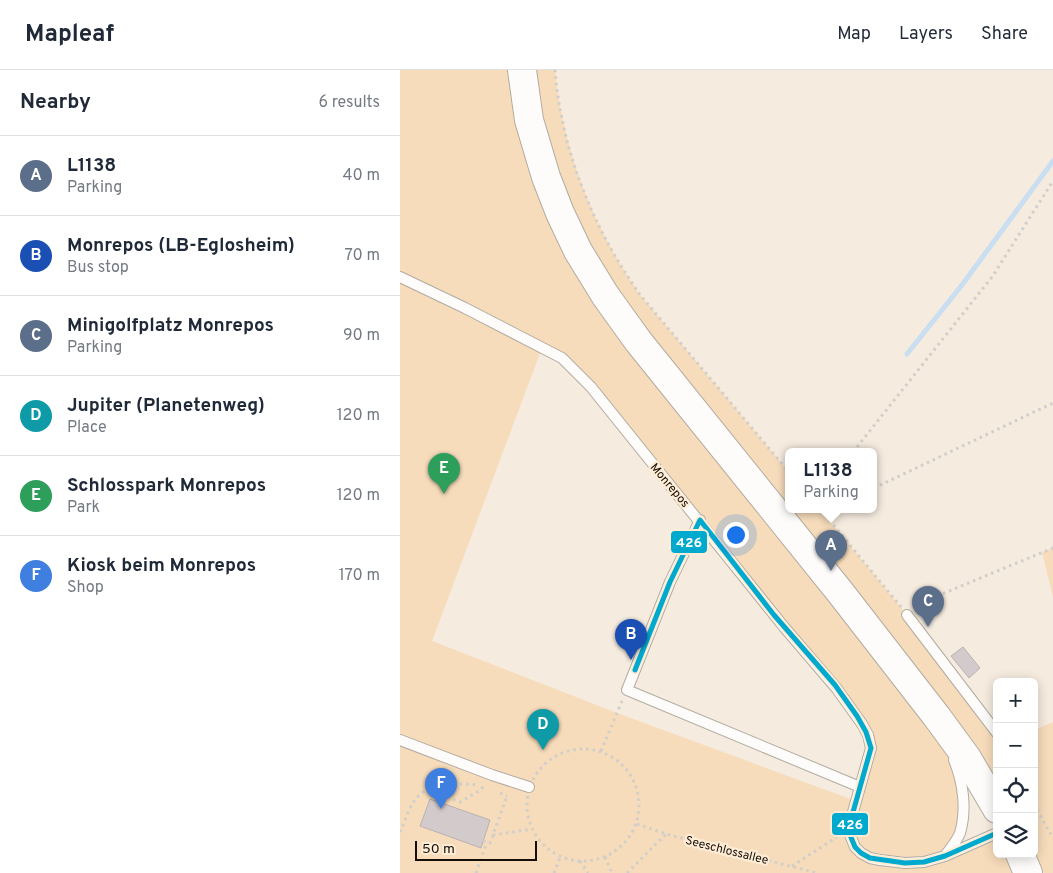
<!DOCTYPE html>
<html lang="en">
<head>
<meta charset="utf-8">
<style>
  :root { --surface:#fff; --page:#f6f6f7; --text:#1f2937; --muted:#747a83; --line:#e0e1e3; --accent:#0b8043 }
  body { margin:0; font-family:Overpass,sans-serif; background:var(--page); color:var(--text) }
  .controls { position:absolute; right:15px; bottom:15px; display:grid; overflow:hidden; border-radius:8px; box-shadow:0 2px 12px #0003 }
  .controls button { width:45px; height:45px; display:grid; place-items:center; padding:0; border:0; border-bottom:1px solid var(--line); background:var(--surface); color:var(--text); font:25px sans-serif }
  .scale { position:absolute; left:15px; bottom:12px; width:122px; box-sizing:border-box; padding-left:5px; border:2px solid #140e07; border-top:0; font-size:14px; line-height:18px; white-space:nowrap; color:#140e07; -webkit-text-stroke:4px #ffecd5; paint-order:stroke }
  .you { position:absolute; left:335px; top:464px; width:18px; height:18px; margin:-12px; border:4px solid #fff; border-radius:50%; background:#1a73e8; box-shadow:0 0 0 8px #1a73e833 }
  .badge { display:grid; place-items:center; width:32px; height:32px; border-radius:50%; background:var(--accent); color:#fff; font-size:16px; font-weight:700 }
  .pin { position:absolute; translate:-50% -41px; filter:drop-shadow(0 1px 2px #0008) }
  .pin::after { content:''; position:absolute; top:26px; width:18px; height:15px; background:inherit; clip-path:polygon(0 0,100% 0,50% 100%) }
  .popup { position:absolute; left:385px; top:378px; width:92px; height:65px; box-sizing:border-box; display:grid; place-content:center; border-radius:8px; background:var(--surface); filter:drop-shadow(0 1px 4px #0005); font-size:16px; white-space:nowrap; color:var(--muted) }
  .popup b { font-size:19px; color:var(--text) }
  .popup::after { content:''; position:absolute; left:50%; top:100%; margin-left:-10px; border:10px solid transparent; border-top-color:var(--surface) }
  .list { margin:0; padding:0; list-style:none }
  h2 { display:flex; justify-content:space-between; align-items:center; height:65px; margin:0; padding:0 20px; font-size:21px }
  h2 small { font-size:16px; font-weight:400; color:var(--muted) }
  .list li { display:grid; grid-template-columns:32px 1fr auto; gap:15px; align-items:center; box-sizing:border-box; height:80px; padding:0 20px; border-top:1px solid var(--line) }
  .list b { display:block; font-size:19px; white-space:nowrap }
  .list p { margin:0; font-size:16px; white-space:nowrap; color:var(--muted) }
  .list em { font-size:16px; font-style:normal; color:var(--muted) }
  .icon { flex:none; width:28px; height:28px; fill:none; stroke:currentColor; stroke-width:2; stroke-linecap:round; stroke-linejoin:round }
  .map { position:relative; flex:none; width:653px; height:803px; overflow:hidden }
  header { display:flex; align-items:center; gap:30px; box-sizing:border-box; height:70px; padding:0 25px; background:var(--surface); border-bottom:1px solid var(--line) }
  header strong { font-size:24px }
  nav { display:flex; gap:28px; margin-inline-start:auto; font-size:18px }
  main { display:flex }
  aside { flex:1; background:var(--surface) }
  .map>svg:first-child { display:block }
</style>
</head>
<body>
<header>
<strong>Mapleaf</strong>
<nav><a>Map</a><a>Layers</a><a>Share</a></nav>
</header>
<main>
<aside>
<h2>Nearby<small>6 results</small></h2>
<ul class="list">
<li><span class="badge" style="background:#5c6f8a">A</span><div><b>L1138</b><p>Parking</p></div><em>40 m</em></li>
<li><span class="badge" style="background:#1a4fb4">B</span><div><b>Monrepos (LB-Eglosheim)</b><p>Bus stop</p></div><em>70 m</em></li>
<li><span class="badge" style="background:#5c6f8a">C</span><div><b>Minigolfplatz Monrepos</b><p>Parking</p></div><em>90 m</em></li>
<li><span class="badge" style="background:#0f9aa8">D</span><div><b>Jupiter (Planetenweg)</b><p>Place</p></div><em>120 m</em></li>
<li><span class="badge" style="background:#2e9e5b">E</span><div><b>Schlosspark Monrepos</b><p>Park</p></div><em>120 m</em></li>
<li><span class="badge" style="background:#3f7fe0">F</span><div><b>Kiosk beim Monrepos</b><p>Shop</p></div><em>170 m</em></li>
</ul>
</aside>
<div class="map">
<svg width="653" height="803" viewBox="0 0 653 803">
  <rect width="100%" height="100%" fill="#f5ebdf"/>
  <path fill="#f6dcbb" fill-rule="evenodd" d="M0,0h155c8,81 39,160 86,226l147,175v39h33l86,105 90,118v53l-127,-154 90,142v60l-14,21 51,-23v22h23l8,19h-628zM142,278l49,39 277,348 -8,52 -4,14 -239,-88 -185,-72z
    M653,478v49l-11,-45z
    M653,652v151h-9l-10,-20v-123z"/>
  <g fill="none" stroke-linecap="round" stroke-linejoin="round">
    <path stroke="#c9def1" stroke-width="5" d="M507,284l55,-69 91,-124"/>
  </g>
  <path fill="#d3cbcb" stroke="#bab2b1" d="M563,577l17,21 -11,10 -18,-22z
    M30,729l60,21 -9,28 -61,-22z"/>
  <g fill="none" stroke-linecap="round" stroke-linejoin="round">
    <g stroke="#b2aba1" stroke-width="12">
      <path id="service" d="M0,207l65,31 97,50 29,29 193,240 53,62 25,35 6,11 3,13 -23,82 7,17 6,6 9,5 10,2 25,3 19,-1 21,-6 52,-23
        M300,450l-30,62 -43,108 233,97
        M507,545l90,118
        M0,670l92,35 37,12
        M545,786c5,-7 12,-15 15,-23 7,-24 3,-51 -6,-73"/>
    </g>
    <g stroke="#b2aba1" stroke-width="30">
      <path id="secondary" d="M122,0l7,50 17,57 14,36 18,38 27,44 33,46 202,251 97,125 30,41 30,51
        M620,784l8,19"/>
    </g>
    <path stroke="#d1ceca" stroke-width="3" stroke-dasharray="2.5 4" stroke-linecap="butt" d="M155,0c6,80 39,161 86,226l147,175
      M453,382l139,-175 61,-96
      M474,418l179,-85
      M421,440l80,97
      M513,536l140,-58
      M127 735a56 56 0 1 1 112 0a56 56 0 1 1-112 0Z
      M201,681l21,-50
      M29,720l31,12 19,-11 6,-6
      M100,723l7,3
      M634,734l19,34
      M237,754l29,10 151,39
      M0,762c5,-10 8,-23 15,-32 13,-18 45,-17 64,-15
      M93,765l39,-6
      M83,771l7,2 17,-47
      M205,787l7,16
      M180,791l8,12
      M392,796l45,-29
      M76,803l11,-31
      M154,803l6,-16
      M227,803l39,-39"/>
    <use href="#service" stroke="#fefcfa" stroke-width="10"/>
    <use href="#secondary" stroke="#fefcfa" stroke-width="28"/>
    <g stroke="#ffecd5" stroke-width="9">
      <path id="bus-1" d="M235,600l35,-88 30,-62 74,95 61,70 22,31 9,16 5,16 -23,82 7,17 6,6 9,5 35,5 19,-1 21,-6 52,-23"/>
    </g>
    <use href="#bus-1" stroke="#00a9ce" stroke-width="5"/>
  </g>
  <g text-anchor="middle" stroke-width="4.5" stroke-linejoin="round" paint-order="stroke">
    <g font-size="12" fill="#140e07" stroke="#ffecd5">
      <text transform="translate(270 415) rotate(50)" y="4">Monrepos</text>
      <text transform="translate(327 780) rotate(14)" y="4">Seeschlossallee</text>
    </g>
  </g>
  <g stroke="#ffecd5" stroke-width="2">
    <rect x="270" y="460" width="38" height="24" rx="5" fill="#00a9ce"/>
    <rect x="431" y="742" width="38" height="24" rx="5" fill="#00a9ce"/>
  </g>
  <g font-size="14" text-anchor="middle" font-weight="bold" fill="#fff">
    <text x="289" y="477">426</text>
    <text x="450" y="759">426</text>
  </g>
</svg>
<div class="controls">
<button>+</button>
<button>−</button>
<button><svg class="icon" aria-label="locate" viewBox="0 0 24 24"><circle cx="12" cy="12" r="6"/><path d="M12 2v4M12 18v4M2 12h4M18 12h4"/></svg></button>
<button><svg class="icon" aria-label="layers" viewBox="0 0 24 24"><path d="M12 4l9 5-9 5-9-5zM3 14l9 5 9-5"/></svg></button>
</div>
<div class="scale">50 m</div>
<div class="you"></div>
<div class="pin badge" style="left:431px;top:501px;background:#5c6f8a">A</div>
<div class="popup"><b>L1138</b>Parking</div>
<div class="pin badge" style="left:231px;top:590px;background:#1a4fb4">B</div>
<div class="pin badge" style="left:528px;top:557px;background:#5c6f8a">C</div>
<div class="pin badge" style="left:143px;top:680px;background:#0f9aa8">D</div>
<div class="pin badge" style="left:44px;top:424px;background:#2e9e5b">E</div>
<div class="pin badge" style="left:41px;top:739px;background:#3f7fe0">F</div>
</div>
</main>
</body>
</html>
